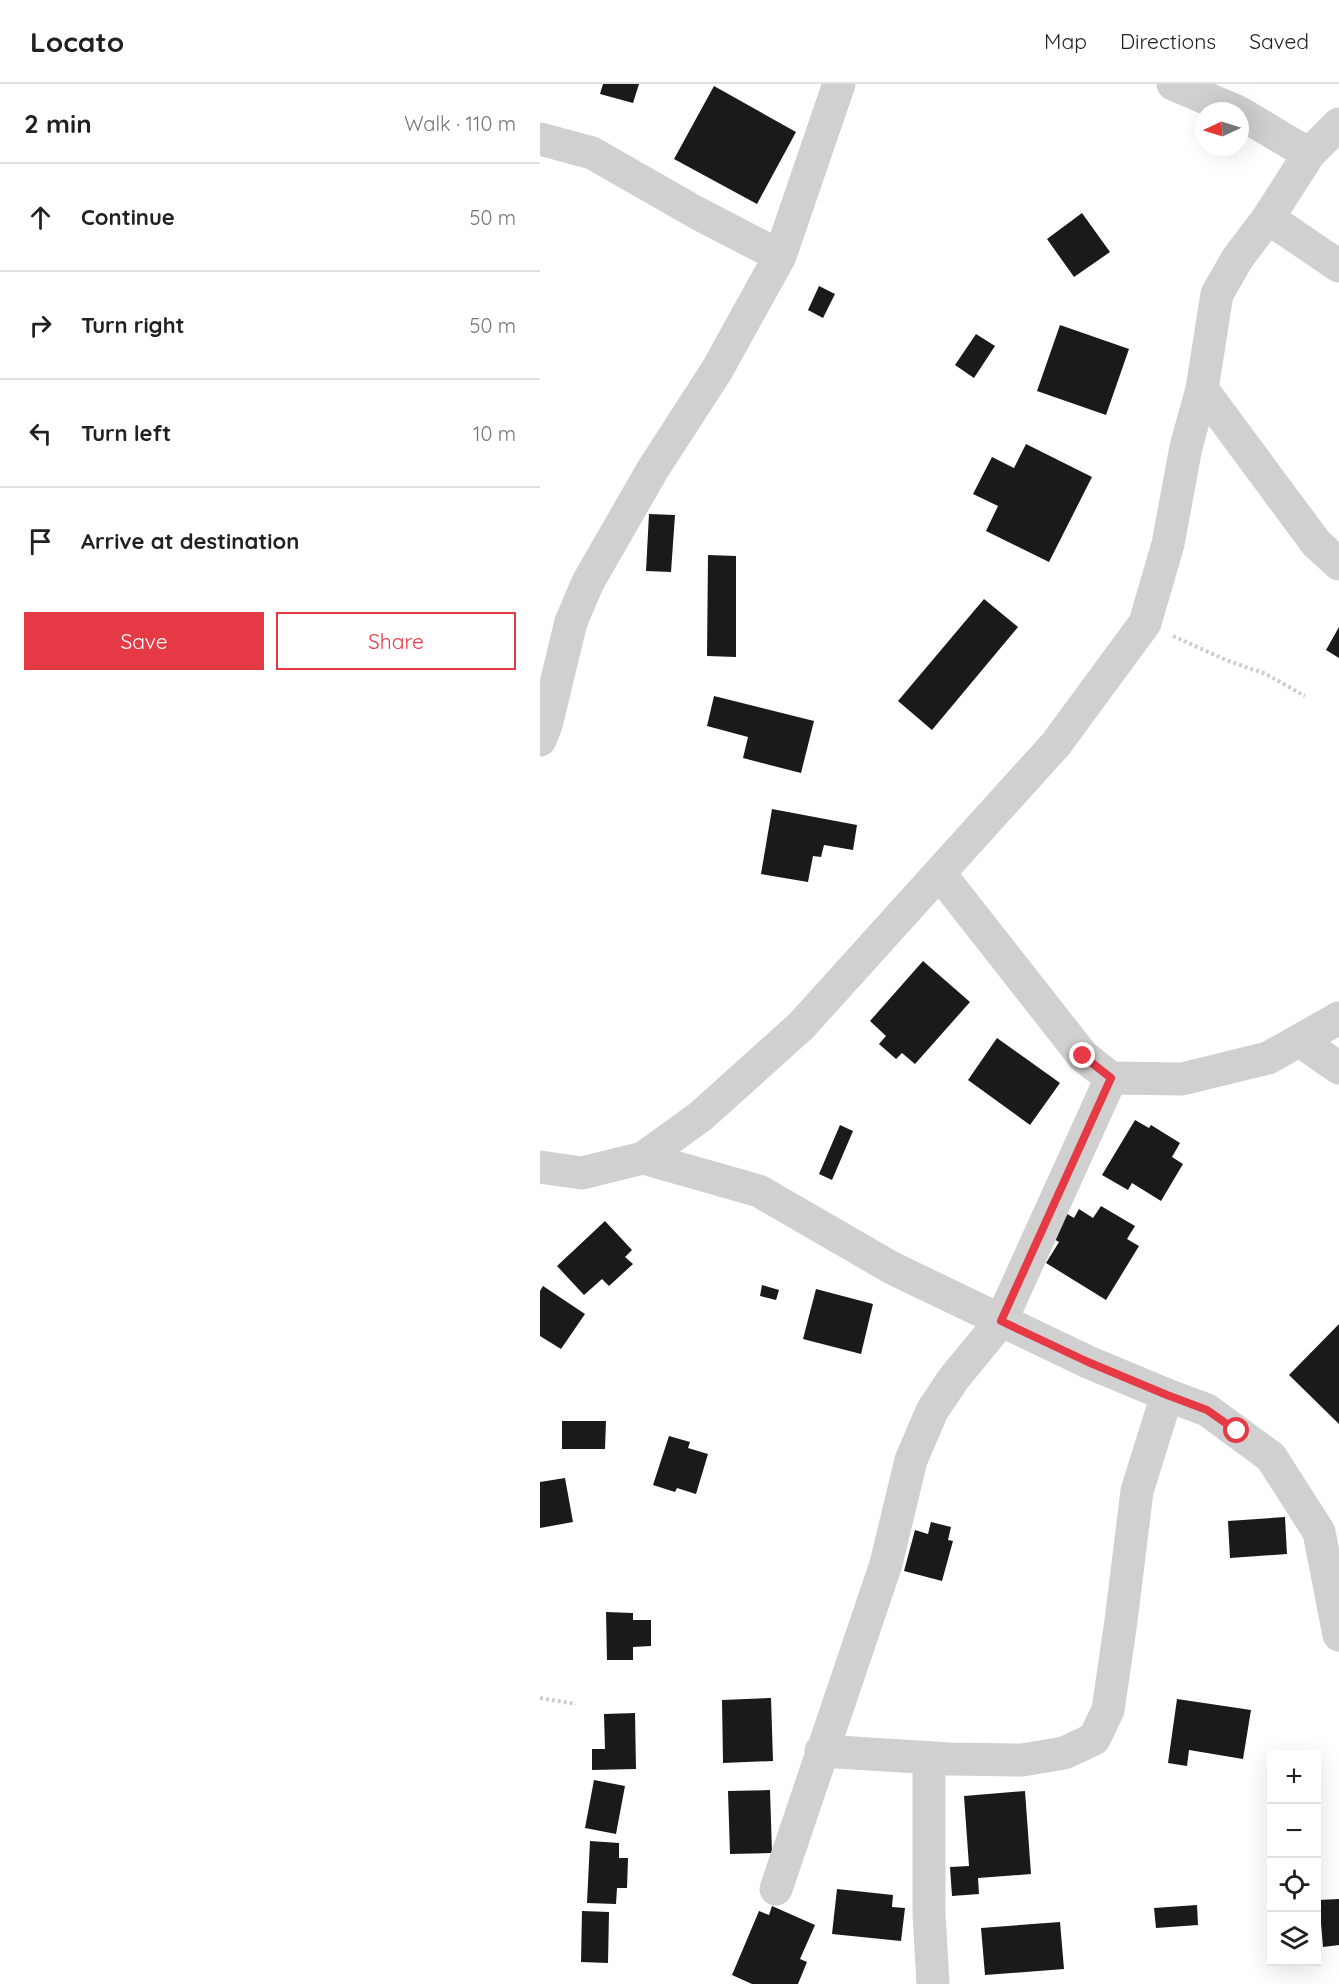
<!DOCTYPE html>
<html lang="en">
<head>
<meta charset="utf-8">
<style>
  :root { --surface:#fff; --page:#f2f2f2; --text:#202124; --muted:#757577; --line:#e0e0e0; --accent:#e63946 }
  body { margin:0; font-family:Quicksand,sans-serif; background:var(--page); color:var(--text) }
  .controls { position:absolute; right:18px; bottom:18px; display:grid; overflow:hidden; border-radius:0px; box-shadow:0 6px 24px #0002 }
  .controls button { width:54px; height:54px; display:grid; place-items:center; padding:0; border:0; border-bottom:2px solid var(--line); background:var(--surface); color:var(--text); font:30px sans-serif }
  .compass { position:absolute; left:655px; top:18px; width:54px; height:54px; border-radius:50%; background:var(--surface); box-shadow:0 6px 24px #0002; rotate:266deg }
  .stop { position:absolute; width:18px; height:18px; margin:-14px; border:4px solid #e63946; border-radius:50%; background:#fff }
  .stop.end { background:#e63946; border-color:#fff; box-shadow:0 2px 6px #0008 }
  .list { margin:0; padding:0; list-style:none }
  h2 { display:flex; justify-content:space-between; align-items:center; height:78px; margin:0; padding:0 24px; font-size:26px }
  h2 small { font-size:20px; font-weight:400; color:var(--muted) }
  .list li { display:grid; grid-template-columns:39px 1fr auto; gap:18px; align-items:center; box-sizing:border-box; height:108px; padding:0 24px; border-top:2px solid var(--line) }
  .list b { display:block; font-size:22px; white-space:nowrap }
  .list em { font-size:20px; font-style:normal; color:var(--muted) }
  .actions { display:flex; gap:12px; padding:18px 24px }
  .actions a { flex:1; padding:14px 0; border:2px solid var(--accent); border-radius:0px; text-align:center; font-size:21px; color:var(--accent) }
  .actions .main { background:var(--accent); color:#fff }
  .icon { flex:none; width:33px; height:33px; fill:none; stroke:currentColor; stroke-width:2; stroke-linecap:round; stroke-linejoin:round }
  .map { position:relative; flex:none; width:799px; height:1900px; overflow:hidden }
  header { display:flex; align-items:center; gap:36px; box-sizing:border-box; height:84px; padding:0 30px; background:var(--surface); border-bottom:2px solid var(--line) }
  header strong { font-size:28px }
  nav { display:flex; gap:33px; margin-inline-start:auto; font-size:21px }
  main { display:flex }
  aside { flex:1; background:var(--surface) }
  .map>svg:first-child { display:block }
</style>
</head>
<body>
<header>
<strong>Locato</strong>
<nav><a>Map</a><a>Directions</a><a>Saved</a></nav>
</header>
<main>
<aside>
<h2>2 min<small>Walk · 110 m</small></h2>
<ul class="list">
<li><svg class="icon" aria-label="ahead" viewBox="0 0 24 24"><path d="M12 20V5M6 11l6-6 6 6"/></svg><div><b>Continue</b></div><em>50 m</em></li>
<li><svg class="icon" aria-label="right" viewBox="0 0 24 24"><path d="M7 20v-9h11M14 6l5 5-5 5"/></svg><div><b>Turn right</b></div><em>50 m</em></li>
<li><svg class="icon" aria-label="left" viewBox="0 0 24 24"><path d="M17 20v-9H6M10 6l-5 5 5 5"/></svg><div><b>Turn left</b></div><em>10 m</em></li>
<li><svg class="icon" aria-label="arrive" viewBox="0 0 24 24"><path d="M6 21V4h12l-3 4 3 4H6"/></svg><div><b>Arrive at destination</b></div></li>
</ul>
<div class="actions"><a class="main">Save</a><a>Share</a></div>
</aside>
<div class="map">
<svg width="799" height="1900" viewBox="0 0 799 1900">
  <rect width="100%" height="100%" fill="#fff"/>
  <path fill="#1a1a1a" d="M63,0h36l-6,19 -33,-9z
    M174,2l82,46 -39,72 -83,-45z
    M542,129l28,39 -36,25 -27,-38z
    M279,202l16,8 -12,24 -15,-8z
    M520,241l69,24 -23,66 -69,-24z
    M436,250l19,12 -21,32 -19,-13z
    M486,360l66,33 -43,85 -63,-31 12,-25 -25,-12 19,-37 22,11z
    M109,430l26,1 -4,57 -25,-1z
    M168,471l28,1v101l-29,-1z
    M444,515l34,28 -86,103 -34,-29z
    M799,543v31l-13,-8z
    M174,612l100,25 -13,52 -58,-15 5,-21 -41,-11z
    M232,725l85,16 -4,25 -29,-5 -3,12 -8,-1 -5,26 -47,-8z
    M383,877l47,41 -55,62 -13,-11 -6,6 -17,-15 7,-8 -16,-15z
    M457,954l63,45 -30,42 -62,-45z
    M595,1036l14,8 2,-3 29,18 -8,14 11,7 -22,37 -29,-18 -4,7 -26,-15z
    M300,1041l13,6 -21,49 -13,-6z
    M561,1122l34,20 -8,13 12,7 -33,54 -60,-37 13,-21 -12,-7 15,-24 12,7 5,-9 14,9z
    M65,1137l27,29 -7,7 8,7 -24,22 -7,-7 -18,16 -27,-29z
    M222,1201l17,5 -3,10 -16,-4z
    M3,1202l42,28 -24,35 -21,-13v-45z
    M276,1205l57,15 -12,50 -58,-15z
    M799,1240v100l-50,-49z
    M22,1337h44l-1,28h-43z
    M129,1352l21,6 -2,6 20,6 -12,40 -19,-6 -2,4 -22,-7z
    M25,1394l8,44 -33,6v-46z
    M745,1433l2,37 -57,4 -2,-37z
    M391,1438l20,5 -3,13 5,1 -11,40 -38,-10 11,-41 13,4z
    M66,1528l27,1v7h18v26l-18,1v13h-26z
    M231,1614l2,63 -50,2 -1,-63z
    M637,1615l74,11 -8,49 -54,-9 -2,16 -19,-3z
    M95,1629l1,56 -44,1v-21h13l-1,-35z
    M54,1696l31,6 -9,48 -31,-6z
    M230,1706l2,63 -42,1 -2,-63z
    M485,1707l6,83 -53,4 1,16 -27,2 -2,-29 19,-1 -5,-70z
    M50,1757l29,2v15h9l-1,30h-10l-1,16 -29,-1z
    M297,1805l56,6 -1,12 13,1 -4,33 -69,-7z
    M799,1815v46l-16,2 -4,-47z
    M657,1821l1,20 -42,3 -2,-20z
    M232,1822l43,19 -15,34 7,3 -9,22h-46l-20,-9 27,-64 10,4z
    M42,1827l27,1 -1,51 -27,-1z
    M520,1838l4,47 -79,6 -4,-47z"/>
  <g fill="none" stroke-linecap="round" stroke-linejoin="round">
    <path stroke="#cdcdcd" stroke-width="4" stroke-dasharray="3 3" stroke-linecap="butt" d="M633,552l53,24 40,14 39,22
      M0,1614l36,6"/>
    <path stroke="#d0d0d0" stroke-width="33" d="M633,0l63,27
      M700,29l69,41
      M0,55l52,14 105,60 83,43
      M728,134l71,48
      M662,305l114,154 23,21
      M0,656l6,-15 25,-103 17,-40 65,-113 64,-99 63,-114 59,-172
      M400,790l143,182 28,22 71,1 86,-21 71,-40
      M760,957l39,27
      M103,1074l116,33 133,77 196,94 79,33 40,15 64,47 48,75 20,103
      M0,1083l42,6 61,-15 58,-42 100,-90 255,-282 89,-121 23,-79 18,-97 16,-58 15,-95 20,-35 31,-41 41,-64 30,-30
      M281,1667l129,8 72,1 42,-7 30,-14 14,-29 13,-89 16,-130 30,-96
      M389,1674v156l4,70
      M236,1805l110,-325 25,-104 21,-49 22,-33 47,-57 110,-243"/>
  </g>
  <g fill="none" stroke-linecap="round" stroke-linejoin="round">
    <path stroke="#e63946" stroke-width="8" d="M543,972l28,22 -110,243 87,41 79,33 40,15 30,21"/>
  </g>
</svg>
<div class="controls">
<button>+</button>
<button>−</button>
<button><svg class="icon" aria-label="locate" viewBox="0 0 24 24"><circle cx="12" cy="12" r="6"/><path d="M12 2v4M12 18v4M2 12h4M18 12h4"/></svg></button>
<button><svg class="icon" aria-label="layers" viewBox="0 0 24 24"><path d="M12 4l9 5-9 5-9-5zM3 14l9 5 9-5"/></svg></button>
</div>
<svg class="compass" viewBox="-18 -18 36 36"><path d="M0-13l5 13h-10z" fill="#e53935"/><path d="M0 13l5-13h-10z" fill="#757577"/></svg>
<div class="stop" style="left:697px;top:1347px"></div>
<div class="stop end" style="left:543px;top:972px"></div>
</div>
</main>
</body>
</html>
